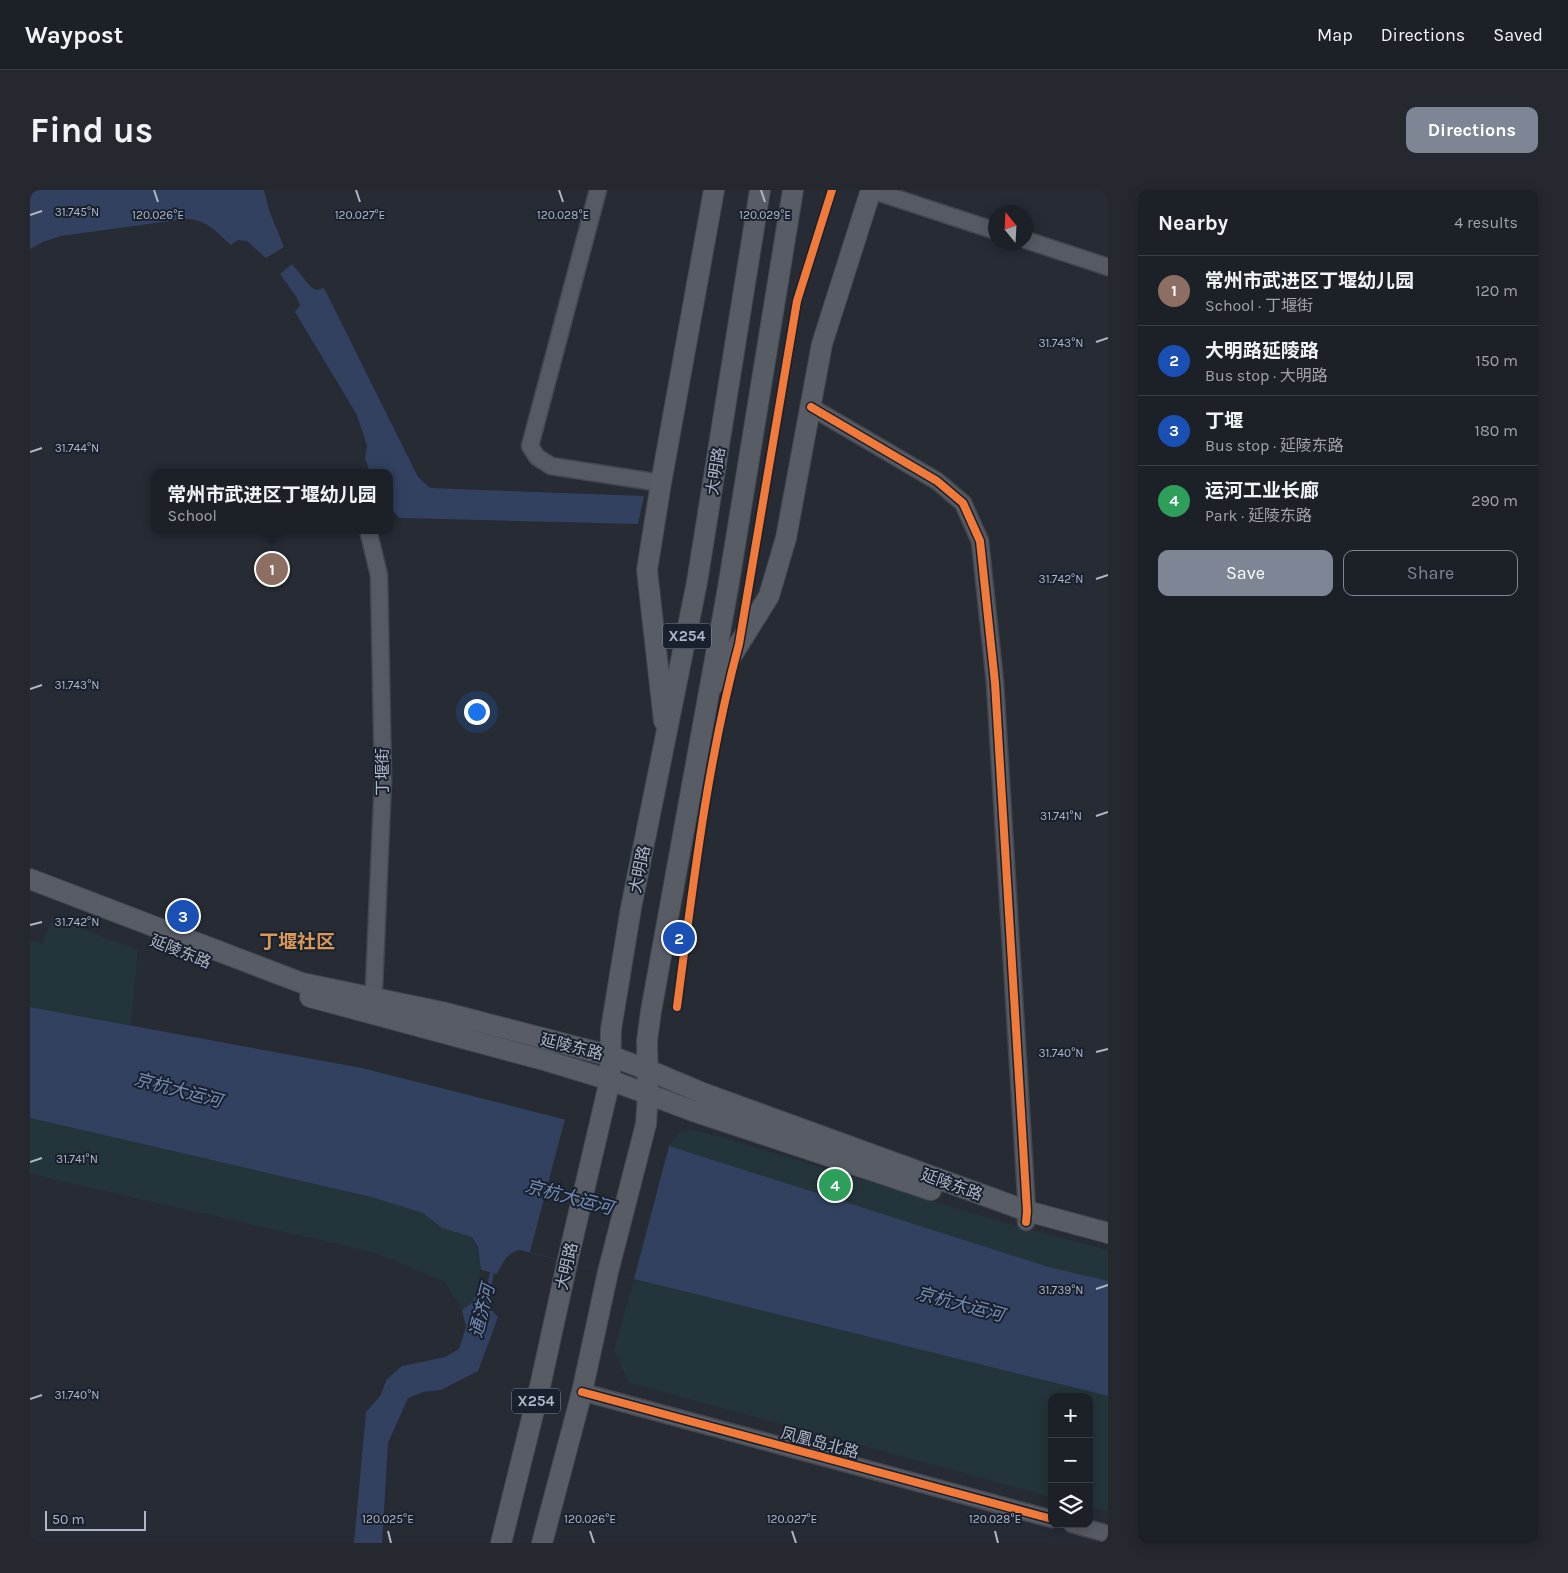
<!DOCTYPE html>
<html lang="en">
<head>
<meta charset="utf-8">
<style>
  :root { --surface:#1c2027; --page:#25282f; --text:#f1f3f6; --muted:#a0a3a7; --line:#3a3e44; --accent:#7e8594 }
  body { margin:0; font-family:Karla,"Noto Sans SC",sans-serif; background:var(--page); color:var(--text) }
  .controls { position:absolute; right:15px; bottom:15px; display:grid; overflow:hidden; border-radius:10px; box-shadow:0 2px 12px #0003 }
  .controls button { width:45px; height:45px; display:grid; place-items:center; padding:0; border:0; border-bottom:1px solid var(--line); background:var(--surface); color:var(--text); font:25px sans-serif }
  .compass { position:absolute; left:958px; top:15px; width:45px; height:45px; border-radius:50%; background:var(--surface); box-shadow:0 2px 12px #0003; rotate:342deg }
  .scale { position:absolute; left:15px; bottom:12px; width:101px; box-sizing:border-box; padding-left:5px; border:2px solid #aeb6c7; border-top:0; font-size:14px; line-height:18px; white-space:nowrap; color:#aeb6c7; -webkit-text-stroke:4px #19212f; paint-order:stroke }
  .you { position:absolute; left:446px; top:521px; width:18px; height:18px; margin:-12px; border:4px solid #fff; border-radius:50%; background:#1a73e8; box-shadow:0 0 0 8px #1a73e833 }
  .badge { display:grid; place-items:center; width:32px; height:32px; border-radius:50%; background:var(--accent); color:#fff; font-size:16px; font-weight:700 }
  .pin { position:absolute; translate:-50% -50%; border:2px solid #fff; box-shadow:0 1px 5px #0006 }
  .popup { position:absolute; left:121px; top:279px; width:242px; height:65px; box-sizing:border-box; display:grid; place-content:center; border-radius:10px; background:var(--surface); filter:drop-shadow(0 1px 4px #0005); font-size:16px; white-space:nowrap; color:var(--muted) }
  .popup b { font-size:19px; color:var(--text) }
  .popup::after { content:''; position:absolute; left:50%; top:100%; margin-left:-10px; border:10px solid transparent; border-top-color:var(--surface) }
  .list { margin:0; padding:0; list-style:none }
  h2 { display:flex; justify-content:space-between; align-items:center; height:65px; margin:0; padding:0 20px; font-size:21px }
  h2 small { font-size:16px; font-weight:400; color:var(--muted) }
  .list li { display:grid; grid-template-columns:32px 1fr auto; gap:15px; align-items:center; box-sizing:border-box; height:70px; padding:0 20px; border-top:1px solid var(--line) }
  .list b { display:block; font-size:19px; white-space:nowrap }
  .list p { margin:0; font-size:16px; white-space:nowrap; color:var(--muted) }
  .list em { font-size:16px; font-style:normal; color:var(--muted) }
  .actions { display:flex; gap:10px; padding:15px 20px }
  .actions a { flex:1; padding:11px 0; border:1px solid var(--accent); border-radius:10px; text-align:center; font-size:18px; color:var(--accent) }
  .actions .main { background:var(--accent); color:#fff }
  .icon { flex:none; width:28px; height:28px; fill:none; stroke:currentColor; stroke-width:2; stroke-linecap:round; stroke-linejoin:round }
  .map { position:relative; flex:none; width:1078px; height:1353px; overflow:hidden; border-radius:10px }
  header { display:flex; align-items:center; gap:30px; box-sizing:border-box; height:70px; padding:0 25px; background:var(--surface); border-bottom:1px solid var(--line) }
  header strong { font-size:24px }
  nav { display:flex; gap:28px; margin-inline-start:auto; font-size:18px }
  .intro { display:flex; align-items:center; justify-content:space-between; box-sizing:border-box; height:120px; padding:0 30px }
  h1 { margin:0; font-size:35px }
  .button { padding:12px 22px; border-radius:10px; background:var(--accent); color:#fff; font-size:18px; font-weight:700 }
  main { display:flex; gap:30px; padding:0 30px }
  aside { flex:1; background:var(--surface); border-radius:10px; box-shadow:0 2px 12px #0003 }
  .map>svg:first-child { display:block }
</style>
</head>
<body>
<header>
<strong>Waypost</strong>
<nav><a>Map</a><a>Directions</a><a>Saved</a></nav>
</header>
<div class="intro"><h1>Find us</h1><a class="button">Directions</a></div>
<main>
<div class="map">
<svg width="1078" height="1353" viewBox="0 0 1078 1353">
  <rect width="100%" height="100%" fill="#262b34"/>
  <path fill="#23353a" d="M22,728l86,32 -7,75 -101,-18v-67l12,4z
    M0,928l341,79 52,16 19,15 30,9c13,22 8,42 1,65l-11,8 -17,-28 -69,-29 -346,-79z
    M660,939l24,6 295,89 99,26v33l-63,-14 -376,-123 9,-13z
    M604,1089l474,117v116l-19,-5v-110h-37v100l-423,-114 -15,-32z"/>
  <path fill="#31415f" d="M0,0h234l5,20 15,37 -18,11 -19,-17 -9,-1 -7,5c-15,-13 -24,-26 -46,-26l-124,17 -18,6 -13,7z
    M262,74l18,22 6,4 8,-2 94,189 12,11 214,8 -6,28 -238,-6 -10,-10v-35h-20l-5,-15 2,-12 -10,-31 -62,-103 5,-7 -3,-7 -17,-24z
    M0,817l332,61 307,78 380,121 59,14v115l-474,-117 -114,-29c-13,2 -17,13 -23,24l-16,-4 -3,-23 -6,-10 -30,-9 -19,-15 -52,-16 -341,-79z
    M446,1104l14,2c-2,10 1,14 8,21l-20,54 -37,19 -18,2 -15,6 -20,45 -6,100h-28l12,-131 14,-16 7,-17 15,-13 43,-9 14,-8 7,-22 -4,-17 11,-8z"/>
  <path fill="#262b34" d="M535,929l104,27 -35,133 -104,-27z"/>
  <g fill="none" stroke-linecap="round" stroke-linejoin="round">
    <path stroke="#31415f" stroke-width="4" d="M456,1109l7,-30"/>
    <g stroke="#44474f" stroke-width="19">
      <path id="minor" d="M568,0l-68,256 7,11 14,9 110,17
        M841,0l125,41
        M996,50l82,27
        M781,217l126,74 26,22 17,38 15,142 32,528 -1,11
        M338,340l11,45 4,204 -10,231
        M552,1202l470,127
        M1042,1334l36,10"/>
    </g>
    <g stroke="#434851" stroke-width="22">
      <path id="major" d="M684,494l55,-88 17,-58 36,-194 49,-154
        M634,531l-17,-151 14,-87 53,-293
        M0,689l272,104 140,29 169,44 37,14 52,22 327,119 81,22
        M280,807l234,63 66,20 83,31 238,79
        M471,1353l40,-161 27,-123 42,-179 1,-51 20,-121 66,-326 63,-392
        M512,1353l40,-151 26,-120 38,-148 2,-31 -1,-52 4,-30 77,-423 65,-398"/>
    </g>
    <use href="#minor" stroke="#565a62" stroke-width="16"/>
    <use href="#major" stroke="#585c65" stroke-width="20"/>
    <g stroke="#19212f" stroke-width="11">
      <path id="cycleway" d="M781,217l126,74 26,22 17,38 15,142 32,528 -1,11
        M647,817c16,-122 30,-244 62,-363l58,-343 35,-111
        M552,1202l470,127"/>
    </g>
    <use href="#cycleway" stroke="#f17a3a" stroke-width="8"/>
  </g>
  <path fill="none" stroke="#aeb6c7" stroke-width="2" d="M124,0l4,12M326,0l4,12M529,0l4,12M731,0l4,12M0,25l12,-4M1066,152l12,-4M0,262l12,-4M1066,389l12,-4M0,499l12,-4M1066,626l12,-4M0,735l12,-3M1066,862l12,-3M0,972l12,-4M1066,1099l12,-4M0,1209l12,-4M358,1341l3,12M560,1341l4,12M762,1341l4,12M965,1341l3,12"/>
  <g text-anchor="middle" stroke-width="4" stroke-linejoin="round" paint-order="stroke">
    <g fill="#19212f" stroke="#818999" stroke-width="1">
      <rect x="633" y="433.5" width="48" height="25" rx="4"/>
      <rect x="482" y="1198.5" width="48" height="25" rx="4"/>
    </g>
    <g font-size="15" font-weight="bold" fill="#aeb6c7">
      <text x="657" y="451">X254</text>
      <text x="506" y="1216">X254</text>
    </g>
    <g font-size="16" fill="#aeb6c7" stroke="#19212f">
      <text transform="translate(685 281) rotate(-81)" y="6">大明路</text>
      <text transform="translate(352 582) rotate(-90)" y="6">丁堰街</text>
      <text transform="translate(609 679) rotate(-78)" y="6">大明路</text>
      <text transform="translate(151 761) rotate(22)" y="6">延陵东路</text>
      <text transform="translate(542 856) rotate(14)" y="6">延陵东路</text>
      <text transform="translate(922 994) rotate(20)" y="6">延陵东路</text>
      <text transform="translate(536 1076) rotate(-77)" y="6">大明路</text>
      <text transform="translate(790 1252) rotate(15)" y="6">凤凰岛北路</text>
    </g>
    <g font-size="18" font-style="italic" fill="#748ab1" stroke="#19212f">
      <text transform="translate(148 900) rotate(15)" y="6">京杭大运河</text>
      <text transform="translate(539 1007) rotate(15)" y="6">京杭大运河</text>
      <text transform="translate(930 1114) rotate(15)" y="6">京杭大运河</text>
      <text transform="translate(452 1121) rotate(-76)" y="6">通济河</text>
    </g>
    <g font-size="19" font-weight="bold" fill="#d99857" stroke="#19212f">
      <text x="267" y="758">丁堰社区</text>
    </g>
  </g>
  <g font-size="12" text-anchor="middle" fill="#aeb6c7" stroke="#19212f" stroke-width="4" stroke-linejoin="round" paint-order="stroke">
    <text x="47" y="26">31.745°N</text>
    <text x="128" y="29">120.026°E</text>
    <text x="330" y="29">120.027°E</text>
    <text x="533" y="29">120.028°E</text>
    <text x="735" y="29">120.029°E</text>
    <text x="1031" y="157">31.743°N</text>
    <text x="47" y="262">31.744°N</text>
    <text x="1031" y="393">31.742°N</text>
    <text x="47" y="499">31.743°N</text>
    <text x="1031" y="630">31.741°N</text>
    <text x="47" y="736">31.742°N</text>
    <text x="1031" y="867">31.740°N</text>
    <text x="47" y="973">31.741°N</text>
    <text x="1031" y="1104">31.739°N</text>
    <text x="47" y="1209">31.740°N</text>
    <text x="358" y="1333">120.025°E</text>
    <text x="560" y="1333">120.026°E</text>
    <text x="762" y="1333">120.027°E</text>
    <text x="965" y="1333">120.028°E</text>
  </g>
</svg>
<div class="controls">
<button>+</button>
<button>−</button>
<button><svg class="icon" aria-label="layers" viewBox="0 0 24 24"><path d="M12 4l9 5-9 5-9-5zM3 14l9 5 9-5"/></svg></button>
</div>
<svg class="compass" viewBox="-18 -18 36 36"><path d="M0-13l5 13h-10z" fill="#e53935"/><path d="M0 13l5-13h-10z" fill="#a0a3a7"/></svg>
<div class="scale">50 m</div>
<div class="you"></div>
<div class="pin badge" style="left:242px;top:379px;background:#8d6e63">1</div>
<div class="popup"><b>常州市武进区丁堰幼儿园</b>School</div>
<div class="pin badge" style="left:649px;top:748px;background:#1a4fb4">2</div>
<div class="pin badge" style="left:153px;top:726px;background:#1a4fb4">3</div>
<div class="pin badge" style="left:805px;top:995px;background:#2e9e5b">4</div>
</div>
<aside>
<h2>Nearby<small>4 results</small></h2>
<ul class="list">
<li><span class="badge" style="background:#8d6e63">1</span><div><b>常州市武进区丁堰幼儿园</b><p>School · 丁堰街</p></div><em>120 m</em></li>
<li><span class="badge" style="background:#1a4fb4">2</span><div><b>大明路延陵路</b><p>Bus stop · 大明路</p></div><em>150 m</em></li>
<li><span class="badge" style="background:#1a4fb4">3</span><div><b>丁堰</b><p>Bus stop · 延陵东路</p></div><em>180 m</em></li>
<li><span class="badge" style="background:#2e9e5b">4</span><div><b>运河工业长廊</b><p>Park · 延陵东路</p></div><em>290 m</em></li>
</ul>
<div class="actions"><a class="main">Save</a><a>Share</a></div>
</aside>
</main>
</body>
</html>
